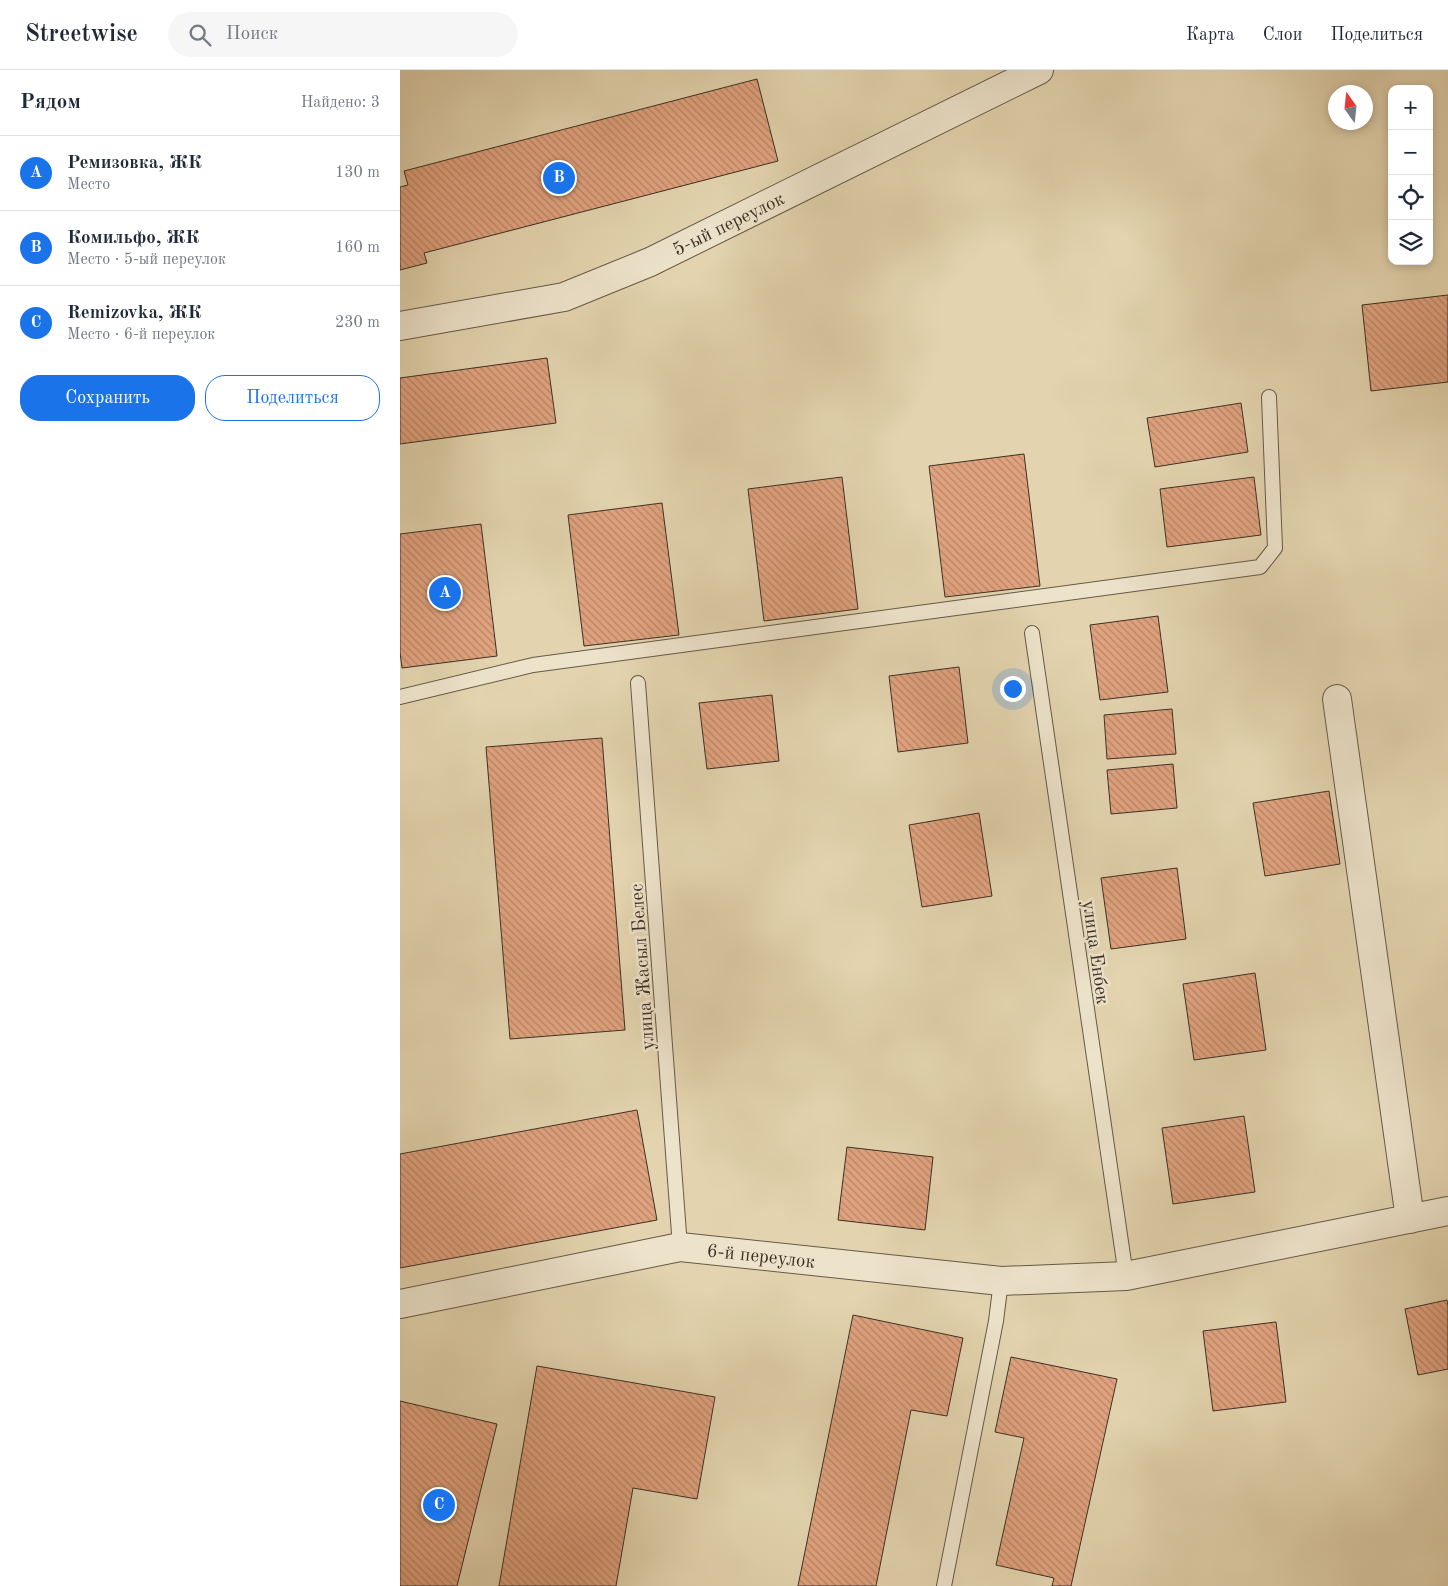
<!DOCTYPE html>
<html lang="ru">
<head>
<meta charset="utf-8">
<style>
  :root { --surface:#fff; --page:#f6f6f7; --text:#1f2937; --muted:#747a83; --line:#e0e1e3; --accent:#1a73e8 }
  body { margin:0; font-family:"Old Standard TT",serif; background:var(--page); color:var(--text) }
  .controls { position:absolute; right:15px; top:15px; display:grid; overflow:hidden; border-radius:10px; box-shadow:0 2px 8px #0003 }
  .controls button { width:45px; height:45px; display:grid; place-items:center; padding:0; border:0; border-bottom:1px solid var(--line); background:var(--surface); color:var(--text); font:25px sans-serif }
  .compass { position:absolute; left:928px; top:15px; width:45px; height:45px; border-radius:50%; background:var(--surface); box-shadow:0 2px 8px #0003; rotate:345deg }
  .you { position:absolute; left:612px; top:618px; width:18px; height:18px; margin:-12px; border:4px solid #fff; border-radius:50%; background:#1a73e8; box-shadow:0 0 0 8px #1a73e833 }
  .badge { display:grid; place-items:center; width:32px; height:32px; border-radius:50%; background:var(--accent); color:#fff; font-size:16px; font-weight:700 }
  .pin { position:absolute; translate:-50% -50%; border:2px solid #fff; box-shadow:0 1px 5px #0006 }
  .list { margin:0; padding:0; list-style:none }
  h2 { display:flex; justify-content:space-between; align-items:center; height:65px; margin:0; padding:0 20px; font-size:21px }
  h2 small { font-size:16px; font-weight:400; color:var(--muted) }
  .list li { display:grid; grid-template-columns:32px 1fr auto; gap:15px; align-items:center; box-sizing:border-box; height:75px; padding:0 20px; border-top:1px solid var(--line) }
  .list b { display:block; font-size:19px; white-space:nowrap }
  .list p { margin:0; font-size:16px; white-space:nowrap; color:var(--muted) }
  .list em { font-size:16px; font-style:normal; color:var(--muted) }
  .actions { display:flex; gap:10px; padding:15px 20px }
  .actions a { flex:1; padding:11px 0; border:1px solid var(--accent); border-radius:20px; text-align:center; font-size:18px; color:var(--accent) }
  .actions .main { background:var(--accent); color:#fff }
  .icon { flex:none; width:28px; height:28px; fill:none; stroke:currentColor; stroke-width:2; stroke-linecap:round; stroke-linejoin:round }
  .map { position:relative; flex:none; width:1048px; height:1516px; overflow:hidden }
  header { display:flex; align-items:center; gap:30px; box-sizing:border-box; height:70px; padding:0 25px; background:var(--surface); border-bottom:1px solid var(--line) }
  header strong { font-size:24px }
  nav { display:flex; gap:28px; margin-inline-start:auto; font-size:18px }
  .search { width:350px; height:45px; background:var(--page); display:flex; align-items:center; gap:12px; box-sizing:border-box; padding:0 18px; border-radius:28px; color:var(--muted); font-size:19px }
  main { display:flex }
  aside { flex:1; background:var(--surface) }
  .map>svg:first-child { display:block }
</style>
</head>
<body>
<header>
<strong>Streetwise</strong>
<div class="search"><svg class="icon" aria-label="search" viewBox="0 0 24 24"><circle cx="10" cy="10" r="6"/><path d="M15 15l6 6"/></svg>Поиск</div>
<nav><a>Карта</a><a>Слои</a><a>Поделиться</a></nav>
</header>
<main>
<aside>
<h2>Рядом<small>Найдено: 3</small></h2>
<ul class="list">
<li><span class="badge">A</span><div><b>Ремизовка, ЖК</b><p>Место</p></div><em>130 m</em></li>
<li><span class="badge">B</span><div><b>Комильфо, ЖК</b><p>Место · 5-ый переулок</p></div><em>160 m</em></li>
<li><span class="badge">C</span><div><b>Remizovka, ЖК</b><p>Место · 6-й переулок</p></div><em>230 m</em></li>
</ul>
<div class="actions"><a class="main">Сохранить</a><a>Поделиться</a></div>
</aside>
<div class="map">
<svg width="1048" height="1516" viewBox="0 0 1048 1516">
  <defs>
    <pattern id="building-back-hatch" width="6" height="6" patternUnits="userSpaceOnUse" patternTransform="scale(1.25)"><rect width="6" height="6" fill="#e1a37f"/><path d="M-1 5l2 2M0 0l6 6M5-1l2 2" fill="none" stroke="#b88568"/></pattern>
  </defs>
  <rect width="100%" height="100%" fill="#e3d4af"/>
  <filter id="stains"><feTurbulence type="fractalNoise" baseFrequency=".004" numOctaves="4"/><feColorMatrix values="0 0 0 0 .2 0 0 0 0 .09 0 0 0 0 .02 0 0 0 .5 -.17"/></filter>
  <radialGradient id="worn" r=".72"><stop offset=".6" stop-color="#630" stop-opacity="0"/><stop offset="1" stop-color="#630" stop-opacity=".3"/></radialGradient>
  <path fill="url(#building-back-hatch)" stroke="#3c3024" d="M357,9l21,82 -354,92 3,10 -27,7v-83l8,-2 -4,-14z
    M1048,225v87l-77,9 -9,-86z
    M147,288l9,65 -156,21v-66z
    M841,333l7,49 -93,15 -8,-49z
    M624,384l16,132 -95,11 -16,-131z
    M442,407l16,132 -94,12 -16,-132z
    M854,407l7,58 -94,12 -7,-58z
    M262,433l17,132 -95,11 -16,-131z
    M81,454l16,132 -95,12 -2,-16v-118z
    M758,546l10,76 -68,8 -10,-75z
    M559,597l9,76 -70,9 -9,-76z
    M372,625l7,66 -72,8 -8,-66z
    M772,639l4,45 -69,5 -3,-44z
    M202,668l23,292 -115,9 -24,-292z
    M773,694l4,44 -66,6 -4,-44z
    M929,721l11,73 -75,12 -12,-73z
    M579,743l13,83 -70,11 -13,-82z
    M777,798l9,71 -75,10 -10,-71z
    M855,903l11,77 -72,10 -11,-76z
    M237,1040l20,110 -257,48v-114z
    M844,1046l11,76 -82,12 -11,-76z
    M447,1077l86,10 -8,73 -87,-10z
    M1047,1230l1,6v63l-30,6 -13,-66z
    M453,1245l110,23 -16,78 -36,-6 -35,176h-78z
    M876,1252l10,80 -73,9 -10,-80z
    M611,1287l106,22 -46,207h-19l2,-8 -58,-13 28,-127 -29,-6z
    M137,1296l178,31 -18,102 -64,-11 -17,98h-117z
    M0,1331l97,23 -40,162h-57z"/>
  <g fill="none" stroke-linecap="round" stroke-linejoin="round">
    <g stroke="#665947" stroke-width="16">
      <path id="service" d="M632,563l94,643
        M238,613l42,564
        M0,627l133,-32 727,-98 15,-19 -6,-151
        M544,1516l52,-265 5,-40"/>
    </g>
    <g stroke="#665947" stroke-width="30">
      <path id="minor" d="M0,256l164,-29 86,-35 389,-192
        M937,629l73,520
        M0,1234l280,-57 321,34 125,-5 322,-65"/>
    </g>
    <use href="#service" stroke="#ede3cb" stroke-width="14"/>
    <use href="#minor" stroke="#ede3cb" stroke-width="28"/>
  </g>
  <g text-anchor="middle" stroke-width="5" stroke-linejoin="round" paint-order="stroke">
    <g font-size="19" fill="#3c3024" stroke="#ede3cb">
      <text transform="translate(328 153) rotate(-26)" y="7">5-ый переулок</text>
      <text transform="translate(697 882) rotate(82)" y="7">улица Енбек</text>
      <text transform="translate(241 897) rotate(-94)" y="7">улица Жасыл Белес</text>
      <text transform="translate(361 1185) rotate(6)" y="7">6-й переулок</text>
    </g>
  </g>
  <rect width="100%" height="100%" filter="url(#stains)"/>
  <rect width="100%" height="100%" fill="url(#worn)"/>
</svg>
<div class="controls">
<button>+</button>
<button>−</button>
<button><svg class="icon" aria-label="locate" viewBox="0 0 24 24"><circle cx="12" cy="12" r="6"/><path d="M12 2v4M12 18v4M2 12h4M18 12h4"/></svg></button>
<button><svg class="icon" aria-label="layers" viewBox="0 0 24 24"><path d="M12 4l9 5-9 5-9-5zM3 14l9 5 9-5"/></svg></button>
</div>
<svg class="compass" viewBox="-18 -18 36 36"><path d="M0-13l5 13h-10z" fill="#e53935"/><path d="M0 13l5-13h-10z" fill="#747a83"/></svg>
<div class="you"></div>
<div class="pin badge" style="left:45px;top:523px">A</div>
<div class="pin badge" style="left:159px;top:108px">B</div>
<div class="pin badge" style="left:39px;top:1435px">C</div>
</div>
</main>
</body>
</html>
